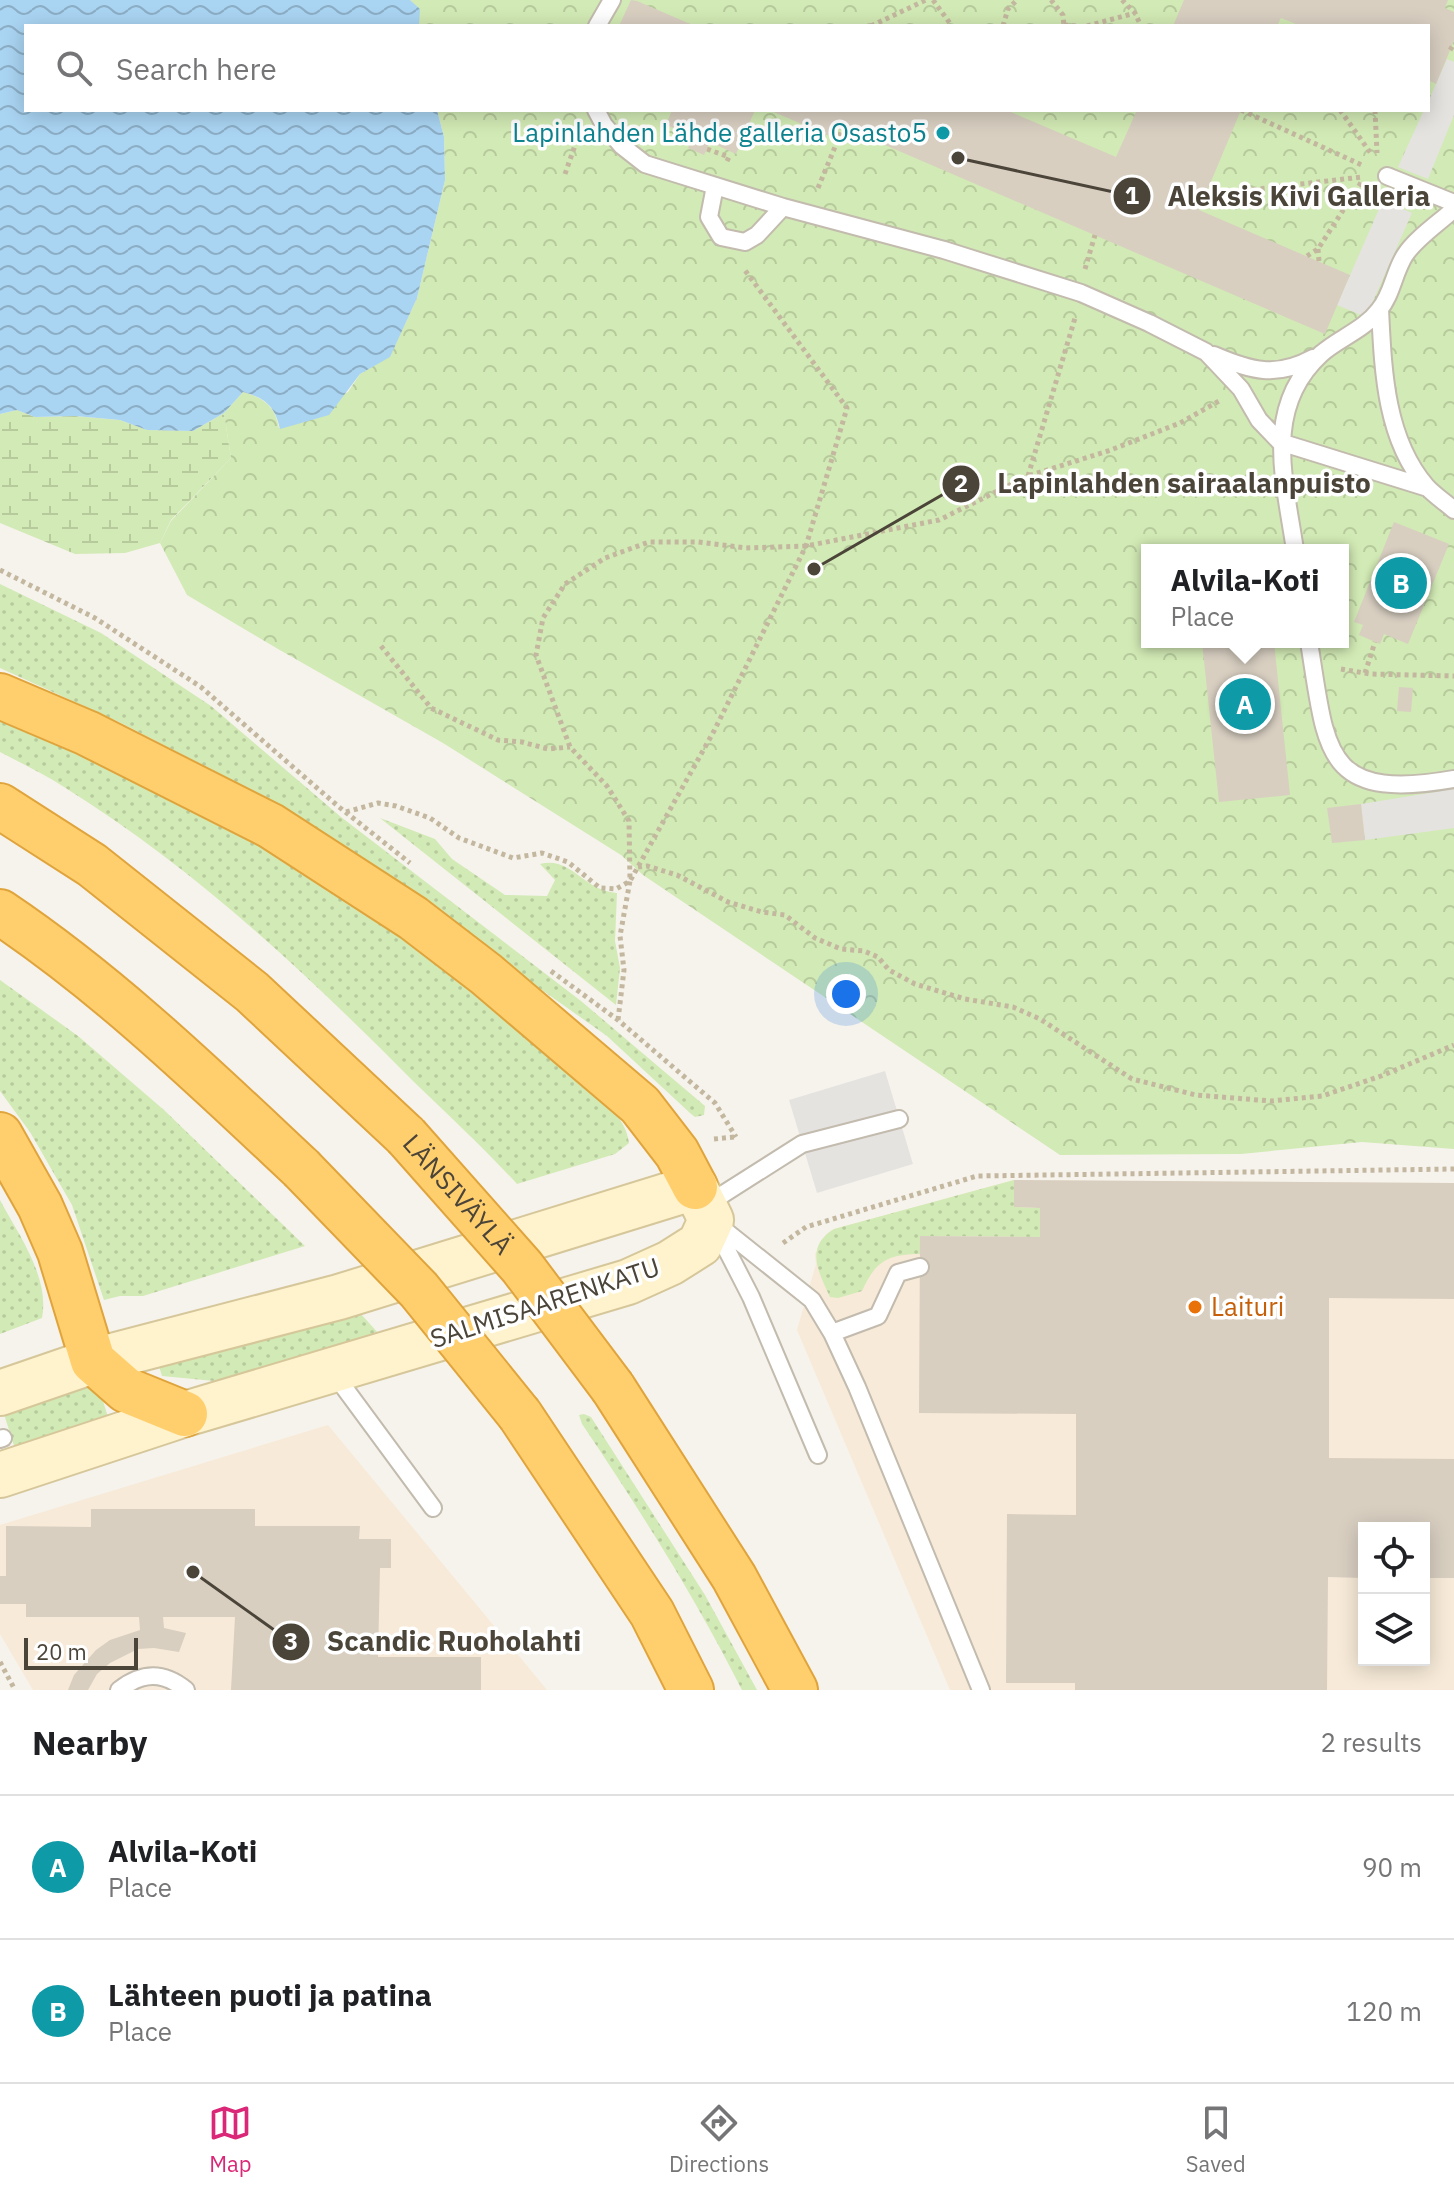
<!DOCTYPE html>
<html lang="en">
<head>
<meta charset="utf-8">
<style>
  :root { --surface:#fff; --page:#f2f2f2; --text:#202124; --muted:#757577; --line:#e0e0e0; --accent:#db2777 }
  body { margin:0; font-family:"IBM Plex Sans",sans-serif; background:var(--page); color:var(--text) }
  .controls { position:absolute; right:24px; bottom:24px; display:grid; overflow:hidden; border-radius:0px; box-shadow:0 4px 20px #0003 }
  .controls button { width:72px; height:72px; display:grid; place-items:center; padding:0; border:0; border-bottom:2px solid var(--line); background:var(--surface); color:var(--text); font:40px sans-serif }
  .scale { position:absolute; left:24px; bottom:20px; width:114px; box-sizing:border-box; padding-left:8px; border:4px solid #4b4439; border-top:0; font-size:22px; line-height:28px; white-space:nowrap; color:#4b4439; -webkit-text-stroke:6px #fff; paint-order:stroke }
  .you { position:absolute; left:846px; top:994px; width:28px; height:28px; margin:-20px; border:6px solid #fff; border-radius:50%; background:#1a73e8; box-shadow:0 0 0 12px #1a73e833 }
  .badge { display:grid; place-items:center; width:52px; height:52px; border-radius:50%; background:var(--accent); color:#fff; font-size:26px; font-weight:700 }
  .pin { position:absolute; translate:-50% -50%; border:4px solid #fff; box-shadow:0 2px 8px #0006 }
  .popup { position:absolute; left:1141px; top:544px; width:208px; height:104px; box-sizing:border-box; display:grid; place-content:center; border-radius:0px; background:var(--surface); filter:drop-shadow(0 2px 6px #0005); font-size:26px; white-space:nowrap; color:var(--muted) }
  .popup b { font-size:30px; color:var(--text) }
  .popup::after { content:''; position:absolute; left:50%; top:100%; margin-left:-16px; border:16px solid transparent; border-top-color:var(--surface) }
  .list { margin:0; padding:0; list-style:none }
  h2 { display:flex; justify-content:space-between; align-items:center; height:104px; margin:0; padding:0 32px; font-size:34px }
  h2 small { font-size:26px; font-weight:400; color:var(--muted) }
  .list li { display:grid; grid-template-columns:52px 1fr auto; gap:24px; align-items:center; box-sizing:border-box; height:144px; padding:0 32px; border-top:2px solid var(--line) }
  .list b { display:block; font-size:30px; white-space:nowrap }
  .list p { margin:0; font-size:26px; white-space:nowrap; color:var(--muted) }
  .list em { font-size:26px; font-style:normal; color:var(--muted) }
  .icon { flex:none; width:44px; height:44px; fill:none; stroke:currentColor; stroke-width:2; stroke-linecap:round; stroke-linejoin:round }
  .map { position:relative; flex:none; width:1454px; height:1690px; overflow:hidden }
  .search { position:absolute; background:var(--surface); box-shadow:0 4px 20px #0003; left:24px; right:24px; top:24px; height:88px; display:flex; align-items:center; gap:20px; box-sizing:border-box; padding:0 28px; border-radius:0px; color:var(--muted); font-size:30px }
  .sheet { height:392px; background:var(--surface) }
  nav { display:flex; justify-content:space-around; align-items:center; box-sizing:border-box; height:112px; border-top:2px solid var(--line); background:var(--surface); font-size:22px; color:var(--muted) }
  nav a { display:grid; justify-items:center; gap:4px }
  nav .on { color:var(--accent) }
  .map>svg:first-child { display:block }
</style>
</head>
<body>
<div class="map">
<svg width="1454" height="1690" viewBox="0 0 1454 1690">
  <defs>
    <pattern id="grass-dots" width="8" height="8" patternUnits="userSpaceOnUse" patternTransform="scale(2)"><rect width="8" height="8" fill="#d2eab5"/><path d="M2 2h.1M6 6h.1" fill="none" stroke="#b6ca9c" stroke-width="1.8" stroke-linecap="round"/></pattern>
    <pattern id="wetland-marsh" width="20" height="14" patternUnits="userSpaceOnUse" patternTransform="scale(2)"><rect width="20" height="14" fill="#d2eab5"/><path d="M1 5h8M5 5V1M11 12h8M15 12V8" fill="none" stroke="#b6ca9c"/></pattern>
    <pattern id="park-crowns" width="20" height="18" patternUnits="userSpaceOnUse" patternTransform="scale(2)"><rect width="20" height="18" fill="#d2eab5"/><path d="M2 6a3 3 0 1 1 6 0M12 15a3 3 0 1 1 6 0" fill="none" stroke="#b6ca9c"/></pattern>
    <pattern id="water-waves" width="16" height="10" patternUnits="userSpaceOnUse" patternTransform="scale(2)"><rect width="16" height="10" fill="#a9d4f2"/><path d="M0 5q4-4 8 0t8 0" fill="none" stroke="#8caec5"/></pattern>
  </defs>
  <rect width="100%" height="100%" fill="#f6f3ec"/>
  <path fill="#f7ead8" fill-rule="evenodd" d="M1014,1180l440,3v507h-504l-153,-360 19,-66 -1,-10 11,-20 8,-5zM1364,1528h60v132h-60z
    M328,1425l219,265h-514l-33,-56v-109z"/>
  <path fill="url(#grass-dots)" d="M0,584l101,49 110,73 130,111 240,184 124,105 -1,9 -9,2 -5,-4 -83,-77 -256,-181 -119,-75 -113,-58 -119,-54z
    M0,713c76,38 154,73 229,114 115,63 222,143 321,228 26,22 76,54 79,88l-14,11 -98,30c-33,-36 -69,-69 -104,-103 -107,-108 -220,-214 -349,-294 -20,-13 -43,-24 -64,-35z
    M380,818l55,21 17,20 53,36 42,1 8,-16 -15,-16c32,-8 43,27 77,29l-2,48 5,27 -4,37z
    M0,980l78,56 86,74 141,136 -162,50h-23l-16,4 -32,-95 -42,-73 -30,-41z
    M1014,1180v27l26,1v29l-119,-1 -1,18c-33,0 -45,8 -58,37l-24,7 -8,-1c-11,-24 -26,-50 4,-68z
    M0,1200c18,34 50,77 42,118l-42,16z
    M353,1305l25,28 -137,43 -27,5 -52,-5 -4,-13z
    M93,1382l5,3 10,32 -92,35 -13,-41z
    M584,1414l7,3 114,178 52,95h-15c-47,-93 -102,-180 -160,-266l-3,-9z"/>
  <path fill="url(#wetland-marsh)" d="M17,410l18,7 40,-1 45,4 27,10 46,1 31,-18 7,45 -60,62 -11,23 -35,10 -50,1 -75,-31v-109z"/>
  <path fill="url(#park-crowns)" fill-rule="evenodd" d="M410,0h1044v1149l-92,-7 -121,12 -181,1 -417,-280 -22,-20 -178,-112 -165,-94 -91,-54 -27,-52 11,-22 60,-63 -7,-45 19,-21c21,6 32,14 36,36l69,-36 12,-18 30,-18 27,-58 28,-118 -1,-43 -7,-27h991v-84h-1009v-17zM1147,550h196v92h-196z"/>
  <path fill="#e5e3e0" d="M1447,59l7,3v53l-26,64 -30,-12 26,-57h4v-8z
    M1383,200l29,13 -46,104 -29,-12z
    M1454,789v39l-89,12 -4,-36z
    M885,1071l28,93 -96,29 -28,-93z"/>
  <path fill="url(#water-waves)" d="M0,0h410l10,9 -1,17h-393v84h411l7,27 1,43 -28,118 -27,59 -30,17 -31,41 -49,14c-5,-23 -15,-31 -37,-37l-19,21 -31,18 -46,-1 -27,-10 -45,-4 -40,1 -18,-7 -17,4z"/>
  <path fill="#d8cfc1" d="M631,0l6,1 58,25h-76z
    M1184,0h264l-3,8 9,4v29l-18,43 -8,-4v-54h-127l-20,-8 -4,8h-104z
    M672,110h83l-19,44 -26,-12 -6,13 -16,-7 5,-12 -27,-11z
    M769,110h237l110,47 21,-47h104l-42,100 151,65 -25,59 -475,-204 -1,3 -13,-5 -4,9z
    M1394,522l55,22 -41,100 -24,-10 -4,10 -21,-9 4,-10 -9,-3z
    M1202,642h72l16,153 -71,7z
    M1399,687l14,1 -2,24 -14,-1z
    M1361,804l4,36 -33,3 -5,-35z
    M1014,1180l440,3v116l-125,-1v160l125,1v119h-30v-50h-60v50l-36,-1 -1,113h-252v-7h-69l1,-169 69,1v-101l-157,-1 1,-177 120,1v-29l-26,-1z
    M91,1509h164v17h105l-1,13h32v29h-11l-2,89h103v33h-250l4,-73h-72l1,11 22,5 -7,19 -25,-4 -16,1 -28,14 -13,11 -9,16h-20l6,-15 22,-25 14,-10 30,-10 -1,-13h-113v-13h-26v-28h6v-50l85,1z"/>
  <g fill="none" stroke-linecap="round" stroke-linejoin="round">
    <g stroke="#c2bbae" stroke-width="20">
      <path id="service" d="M597,26l15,-26
        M596,110l8,15 18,21 23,18 138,43 161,43 137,43 68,30 57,29 35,37 18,31 21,22 148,46
        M1387,176l67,27
        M715,186l-6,31 12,20 24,5 12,-7 26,-28
        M1380,309c3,60 5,129 46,177 8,9 19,16 28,24
        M1214,355c37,16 62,23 99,3
        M1295,550c-10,-69 -33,-142 26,-196 18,-16 43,-24 58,-44 13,-15 15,-38 26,-55 11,-17 34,-32 49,-46
        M1309,642c18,109 13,160 145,137
        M706,1205l96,-61 97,-25
        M713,1221l99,79 20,33 25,54 124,303
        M714,1225l37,72 67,158
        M832,1333l46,-17 20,-43 22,-6
        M332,1371l101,137
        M0,1439l3,-1
        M119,1690c23,-18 44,-19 67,0"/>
    </g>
    <g stroke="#d6c79b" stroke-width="48">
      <path id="secondary" d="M0,1393l93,-32 246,-64 356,-110 16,33 -11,24 -30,19 -42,19 -443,132 -185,61"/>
    </g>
    <g stroke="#e0a43c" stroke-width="48">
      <path id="motorway" d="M0,696l87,37 184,93 142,92 73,56 154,131 37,48 18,34
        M0,806l92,59 160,127 154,144
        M0,912c109,73 205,166 301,256
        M0,1135l40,71 20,46 33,109 33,29 59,24
        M613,1388l121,189 61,113
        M520,1415l132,198 39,77"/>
    </g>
    <path stroke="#c4b79f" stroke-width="5" stroke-dasharray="4 4" stroke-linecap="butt" d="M933,0l19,26
      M1051,0l12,15 1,11
      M1122,0l13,13 6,13
      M1064,25l13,1
      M871,26l55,-26
      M1003,26l5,-17 9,-9
      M1087,26l48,-13
      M1450,50l4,-6
      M1241,110l123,56
      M1340,110l32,45
      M1375,110l2,43
      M707,149l22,8 -3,6
      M565,174l14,-40
      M818,188l24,-58
      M1205,195l157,-18
      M1318,249l1,12
      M1307,256l11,-7 44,-68
      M1085,269l10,-34
      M1028,476l47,-158
      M0,570l95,48 106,69 138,120 71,56
      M381,646l50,62 67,32 24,2 26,7 22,-2
      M1341,669l29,5 84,2
      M1365,673l10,-31
      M346,812l32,-9 18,3 34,12 29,20 54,20 29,-5 26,9 32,26 16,1 14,-8 84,-150 92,-185 41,-138 -103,-139
      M638,867l9,-1 30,9 51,27 34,10 23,3 30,23 26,11 23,2 14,6 11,13 26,14 50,15 48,8 27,12 92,60 64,16 75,6 51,-5 59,-20 73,-31
      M551,971l67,49 97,83 21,34
      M618,1020l6,-50 -4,-34 10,-55 -1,-60 -22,-35 -37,-39 -34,-92 7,-37 22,-34 40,-26 44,-16h49l48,6 60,-2 133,-26 89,-44 80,-25 72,-28 39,-22
      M714,1139l21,-2
      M783,1243l23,-16 171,-51 477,-7
      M0,1662l15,28"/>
    <use href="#service" stroke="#fff" stroke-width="16"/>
    <use href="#secondary" stroke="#fff3cd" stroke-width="44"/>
    <use href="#motorway" stroke="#ffcf6e" stroke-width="44"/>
    <g stroke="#e0a43c" stroke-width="48" stroke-linecap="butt">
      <g id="motorway-bridge">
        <path id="s1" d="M406,1136l116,131 91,121"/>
        <path d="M301,1168l118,122 101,125"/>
      </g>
    </g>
    <use href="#motorway-bridge" stroke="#ffcf6e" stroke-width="44"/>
  </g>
  <circle fill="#0f9aa8" stroke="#fff" stroke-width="3" cx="943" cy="133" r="8"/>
  <circle fill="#e8710a" stroke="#fff" stroke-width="3" cx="1195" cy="1307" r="8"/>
  <g text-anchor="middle" stroke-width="7" stroke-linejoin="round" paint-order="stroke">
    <g font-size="26" fill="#0d838f" stroke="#fff" text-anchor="end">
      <text x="927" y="142">Lapinlahden Lähde galleria Osasto5</text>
    </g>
    <g font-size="26" fill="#4b4439" stroke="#fff">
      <text dy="9" stroke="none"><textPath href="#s1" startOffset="78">LÄNSIVÄYLÄ</textPath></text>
      <text transform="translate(545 1303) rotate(-18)" y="9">SALMISAARENKATU</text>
    </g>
    <g font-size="26" fill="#c56008" stroke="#fff" text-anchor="start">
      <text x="1211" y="1316">Laituri</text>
    </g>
  </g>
  <path fill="none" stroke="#4b4439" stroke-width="3" d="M958 158L1132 196M814 569L961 484M193 1572L291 1642"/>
  <g fill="#4b4439" stroke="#fff" stroke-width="3">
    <circle cx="958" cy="158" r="8"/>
    <circle cx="814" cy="569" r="8"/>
    <circle cx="193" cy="1572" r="8"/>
    <circle cx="1132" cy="196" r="20"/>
    <circle cx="961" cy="484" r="20"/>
    <circle cx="291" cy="1642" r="20"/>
  </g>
  <g font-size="24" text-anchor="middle" font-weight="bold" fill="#fff">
    <text x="1132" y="204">1</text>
    <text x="961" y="492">2</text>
    <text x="291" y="1650">3</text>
  </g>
  <g font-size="28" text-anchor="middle" font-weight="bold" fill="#4b4439" stroke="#fff" stroke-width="7" stroke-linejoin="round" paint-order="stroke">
    <text x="1299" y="206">Aleksis Kivi Galleria</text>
    <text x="1184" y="493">Lapinlahden sairaalanpuisto</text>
    <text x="454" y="1651">Scandic Ruoholahti</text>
  </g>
</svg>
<div class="controls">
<button><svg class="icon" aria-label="locate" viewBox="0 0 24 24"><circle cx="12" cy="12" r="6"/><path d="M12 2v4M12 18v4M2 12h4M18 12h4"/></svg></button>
<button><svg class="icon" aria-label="layers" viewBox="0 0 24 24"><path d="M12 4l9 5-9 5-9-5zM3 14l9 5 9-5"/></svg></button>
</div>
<div class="scale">20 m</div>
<div class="you"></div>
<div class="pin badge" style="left:1245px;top:704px;background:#0f9aa8">A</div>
<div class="popup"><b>Alvila-Koti</b>Place</div>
<div class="pin badge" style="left:1401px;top:583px;background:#0f9aa8">B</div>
<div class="search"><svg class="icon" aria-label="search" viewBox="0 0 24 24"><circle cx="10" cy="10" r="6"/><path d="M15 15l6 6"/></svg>Search here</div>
</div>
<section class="sheet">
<h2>Nearby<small>2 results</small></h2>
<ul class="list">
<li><span class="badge" style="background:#0f9aa8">A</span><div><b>Alvila-Koti</b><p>Place</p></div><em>90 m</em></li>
<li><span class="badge" style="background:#0f9aa8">B</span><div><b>Lähteen puoti ja patina</b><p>Place</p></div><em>120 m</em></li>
</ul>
</section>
<nav>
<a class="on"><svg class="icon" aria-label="map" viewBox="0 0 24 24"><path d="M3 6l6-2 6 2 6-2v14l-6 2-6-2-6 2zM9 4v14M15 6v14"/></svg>Map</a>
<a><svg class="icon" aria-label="directions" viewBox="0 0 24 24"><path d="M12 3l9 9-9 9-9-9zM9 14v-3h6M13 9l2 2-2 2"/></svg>Directions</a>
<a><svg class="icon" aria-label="saved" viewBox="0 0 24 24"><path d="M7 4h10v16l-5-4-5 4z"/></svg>Saved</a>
</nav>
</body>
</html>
